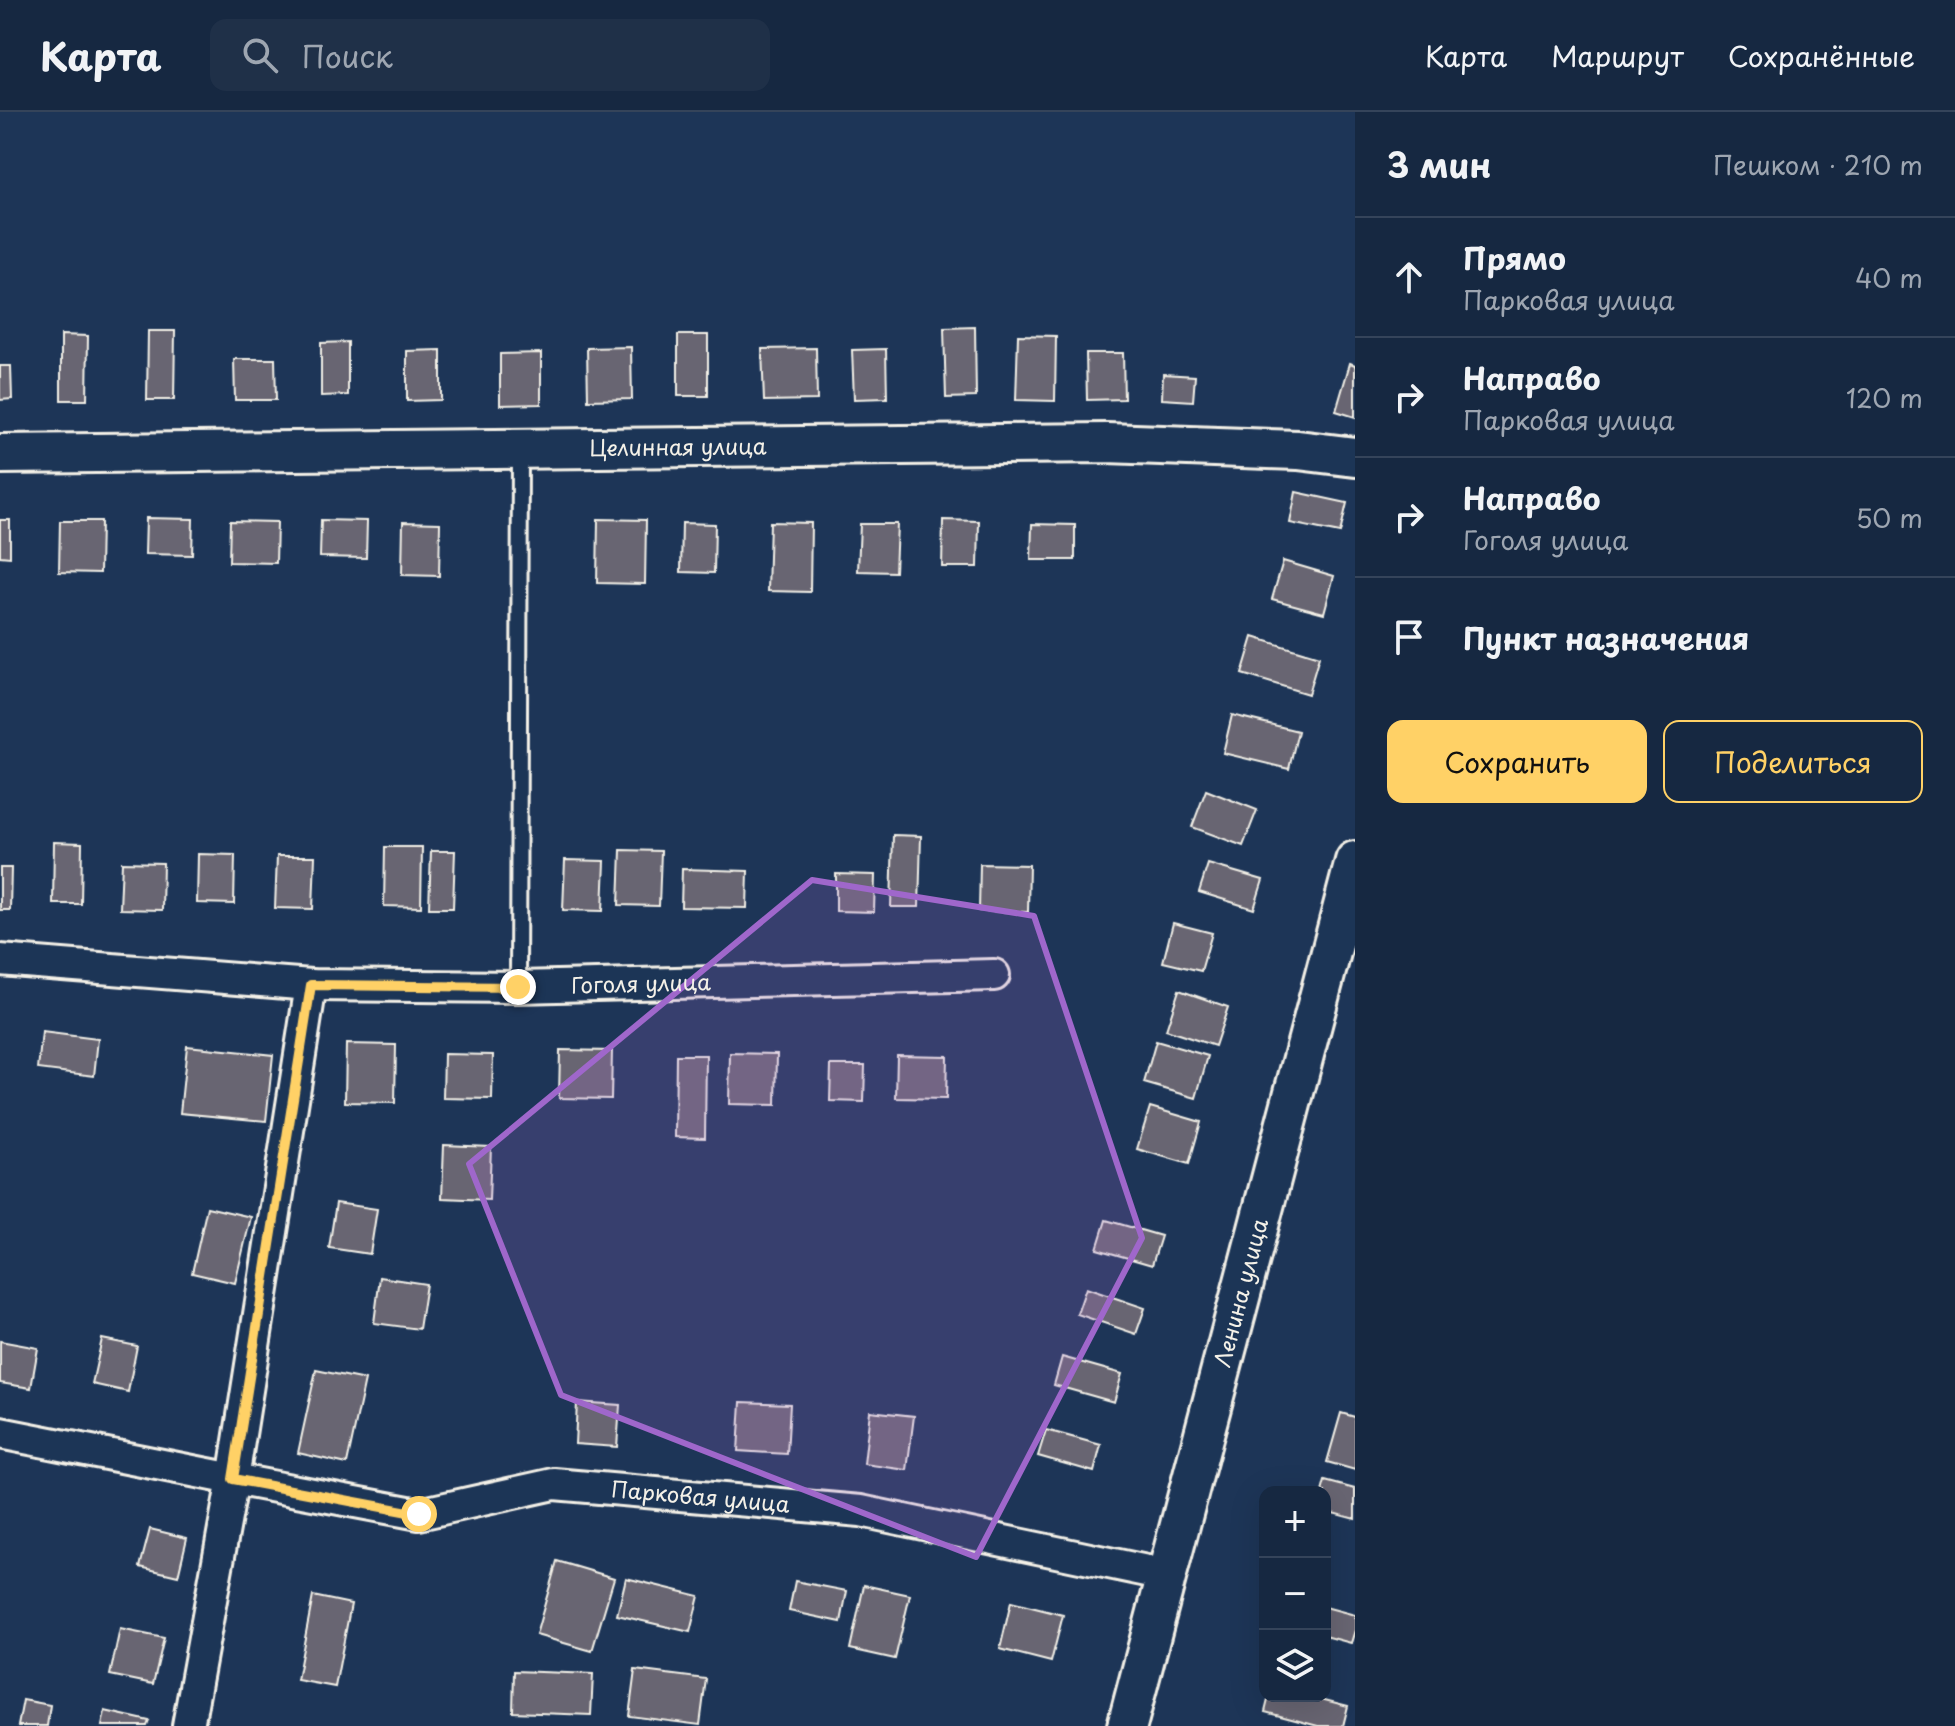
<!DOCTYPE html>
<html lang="ru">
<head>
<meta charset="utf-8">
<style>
  :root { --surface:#162841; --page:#1f3048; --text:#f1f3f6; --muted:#9ea6b1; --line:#35445a; --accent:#ffd166 }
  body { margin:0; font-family:"Playpen Sans",sans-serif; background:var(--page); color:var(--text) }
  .controls { position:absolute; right:24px; bottom:24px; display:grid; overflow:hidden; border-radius:16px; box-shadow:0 8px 32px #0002 }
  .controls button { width:72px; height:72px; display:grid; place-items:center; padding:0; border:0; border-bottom:2px solid var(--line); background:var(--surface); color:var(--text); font:40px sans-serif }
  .stop { position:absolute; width:24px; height:24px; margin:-18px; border:6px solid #ffd166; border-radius:50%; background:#fff }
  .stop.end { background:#ffd166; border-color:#fff; box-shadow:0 2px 8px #0008 }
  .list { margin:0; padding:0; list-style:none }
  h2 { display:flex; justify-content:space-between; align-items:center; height:104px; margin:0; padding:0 32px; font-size:34px }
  h2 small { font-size:26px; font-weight:400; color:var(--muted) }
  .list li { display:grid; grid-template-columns:52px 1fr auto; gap:24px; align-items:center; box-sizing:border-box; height:120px; padding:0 32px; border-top:2px solid var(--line) }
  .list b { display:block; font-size:30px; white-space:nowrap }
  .list p { margin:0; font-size:26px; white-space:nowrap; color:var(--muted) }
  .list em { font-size:26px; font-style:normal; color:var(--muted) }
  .actions { display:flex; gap:16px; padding:24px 32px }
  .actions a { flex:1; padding:18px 0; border:2px solid var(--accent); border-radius:16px; text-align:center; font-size:28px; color:var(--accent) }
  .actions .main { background:var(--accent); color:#111 }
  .icon { flex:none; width:44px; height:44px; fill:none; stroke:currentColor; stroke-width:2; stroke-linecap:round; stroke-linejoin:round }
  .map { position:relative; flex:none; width:1355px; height:1614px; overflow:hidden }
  header { display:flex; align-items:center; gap:48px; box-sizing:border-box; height:112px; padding:0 40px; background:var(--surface); border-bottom:2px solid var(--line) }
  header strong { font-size:38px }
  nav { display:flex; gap:44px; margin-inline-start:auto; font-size:28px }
  .search { width:560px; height:72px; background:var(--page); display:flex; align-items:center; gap:20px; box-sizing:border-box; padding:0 28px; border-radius:16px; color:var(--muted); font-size:30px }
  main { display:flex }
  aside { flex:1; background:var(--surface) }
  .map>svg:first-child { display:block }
</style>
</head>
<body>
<header>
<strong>Карта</strong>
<div class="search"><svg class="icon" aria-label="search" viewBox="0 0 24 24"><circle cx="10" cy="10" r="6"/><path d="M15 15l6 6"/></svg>Поиск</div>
<nav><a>Карта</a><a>Маршрут</a><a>Сохранённые</a></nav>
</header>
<main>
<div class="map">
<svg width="1355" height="1614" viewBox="0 0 1355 1614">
  <rect width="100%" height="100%" fill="#1d3557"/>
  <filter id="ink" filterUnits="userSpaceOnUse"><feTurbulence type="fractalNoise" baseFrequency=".0125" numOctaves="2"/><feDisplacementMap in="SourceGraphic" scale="16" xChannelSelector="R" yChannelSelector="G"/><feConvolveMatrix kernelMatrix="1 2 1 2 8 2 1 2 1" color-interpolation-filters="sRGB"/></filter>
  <g filter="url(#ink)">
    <path fill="#686572" stroke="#f4f1e8" stroke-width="2" d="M975,215l1,70 -30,1 -2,-70z
      M148,219h27l-1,69h-27z
      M61,223l27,1 -1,64h-26z
      M678,223h30v61h-30z
      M1018,223l38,1 -1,65 -39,-1z
      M348,230v53l-27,1v-53z
      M631,235l1,52 -44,1 -1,-52z
      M816,236l1,52 -53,1 -2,-52z
      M886,237l1,49 -33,1 -2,-49z
      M441,238v50l-34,1v-50z
      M541,241v51l-41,1v-51z
      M1086,241h37l1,46 -37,1z
      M234,247h41l1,41h-41z
      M1350,251l5,2v52l-19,-6z
      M0,254h11l1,33 -12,1z
      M1163,262l32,2 -2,25 -31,-2z
      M1296,380l51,11 -7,30 -50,-10z
      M146,406l47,1 -1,36 -47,-1z
      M598,407l48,1 -1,64 -48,-1z
      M0,408h10v37l-10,-1z
      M321,408l46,1 -1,37 -46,-1z
      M943,408l36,1 -1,46h-36z
      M60,409h41l-1,52 -41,-1z
      M230,409l47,1 -1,41 -47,-1z
      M403,410l37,1 -1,53 -37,-1z
      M770,410l41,1 -1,69 -42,-1z
      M682,411l33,1 -1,49 -33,-1z
      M860,412h37l-2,48 -37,-1z
      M1032,412l43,1v35h-44z
      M1283,449l51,15 -10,37 -52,-14z
      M1253,525l66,20 -11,37 -66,-20z
      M1232,603l66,16 -9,38 -66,-16z
      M1206,678l51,20 -14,36 -51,-19z
      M893,723l28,1 -2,71h-28z
      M54,730l28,1 -1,61h-28z
      M385,735h37l-1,60 -37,-1z
      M621,738l40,1 -2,55 -40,-1z
      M431,739h24l-2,57h-24z
      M198,742l37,1 -1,49 -37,-1z
      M277,744h38l-2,53 -38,-1z
      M565,748l40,1 -2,50 -40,-1z
      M122,750l41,1 -1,47 -42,-1z
      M980,752l49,1 -1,47 -49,-1z
      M1208,752l55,16 -9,29 -55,-17z
      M0,756h11l-1,42h-10z
      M682,757l66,2 -1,37 -66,-1z
      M836,762l39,1 -1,37 -38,-1z
      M1173,811l39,10 -11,38 -38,-9z
      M1179,878l49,17 -13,39 -49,-16z
      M42,920l56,7 -4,37 -56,-7z
      M1156,929l52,15 -12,42 -52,-15z
      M346,932l50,1 -1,58 -50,-1z
      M187,934l86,9 -7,66 -86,-8z
      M560,938l52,1 -1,48 -52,-1z
      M730,941l47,1 -1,51 -47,-1z
      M444,942l49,1 -1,44 -49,-1z
      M676,943h30l-1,83 -30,-1z
      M897,943l50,1 -1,43 -50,-1z
      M831,953h34l-1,37 -34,-1z
      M1150,995l51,15 -12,42 -52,-15z
      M444,1033l47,2 -2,53 -47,-2z
      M336,1091l41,6 -7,45 -41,-6z
      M207,1095l44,10 -16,66 -43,-10z
      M1106,1108l55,16 -9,29 -55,-16z
      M380,1165l46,7 -7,45 -45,-6z
      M1086,1176l59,20 -9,26 -59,-20z
      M102,1227l35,7 -9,46 -36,-8z
      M0,1229l38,7 -7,40 -31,-5z
      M1062,1245l60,17 -8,28 -60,-17z
      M316,1258l49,10 -18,84 -49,-11z
      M577,1290l43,3 -3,42 -42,-3z
      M741,1290l49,2 -3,50 -49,-3z
      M870,1299l44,5 -7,54 -43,-6z
      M1341,1301l14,4v53l-28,-8z
      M1046,1318l55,15 -7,27 -56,-16z
      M1325,1369l30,8v30l-30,-8v-19h-3z
      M150,1417l37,9 -9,38 -38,-9z
      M557,1449l57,17 -22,73 -56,-16z
      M626,1466l73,18 -9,36 -73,-17z
      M795,1469l52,10 -6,31 -52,-11z
      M864,1473l46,10 -15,64 -45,-10z
      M313,1484l38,8 -16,83 -38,-7z
      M1011,1490l52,13 -12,47 -51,-13z
      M1325,1495l30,8v15l-4,13 -26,-7z
      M120,1517l44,9 -11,46 -43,-9z
      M635,1558l71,9 -6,46 -71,-9z
      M514,1559l79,3 -2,41 -78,-3z
      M1269,1584h40l39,10 -5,20h-25l-53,-14z
      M23,1588l27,5 -3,21h-29z
      M105,1599l44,10 -2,5h-45z"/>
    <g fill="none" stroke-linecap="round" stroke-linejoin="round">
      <g stroke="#f4f1e8" stroke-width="20">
        <path id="service" d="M518,875l2,-536"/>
      </g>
      <g stroke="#f4f1e8" stroke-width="36">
        <g id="minor">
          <path id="s1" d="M0,848l311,25 207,2 476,-12"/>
          <path id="s2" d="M0,1321l233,46 186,35 135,-30 307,27 305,64"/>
          <path d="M188,1614l45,-247 78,-494"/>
        </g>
      </g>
      <g stroke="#f4f1e8" stroke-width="44">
        <g id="tertiary">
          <path id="s3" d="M0,342l1107,-11 191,7 57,7"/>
          <path id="s4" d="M1127,1614l228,-865"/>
        </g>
      </g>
      <use href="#service" stroke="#1d3557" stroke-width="14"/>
      <use href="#minor" stroke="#1d3557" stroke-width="30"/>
      <use href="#tertiary" stroke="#1d3557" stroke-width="38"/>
    </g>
  </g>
  <g fill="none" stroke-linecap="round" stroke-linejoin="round" filter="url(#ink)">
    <path stroke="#ffd166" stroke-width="10" d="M419,1402l-186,-35 78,-494 207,2"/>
  </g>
  <path fill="#9f67cb" fill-opacity="0.2" stroke="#9f67cb" stroke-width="6" stroke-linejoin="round" d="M812,768l222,36 108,322 -166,319 -415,-162 -92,-231z"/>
  <g text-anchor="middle" stroke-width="7" stroke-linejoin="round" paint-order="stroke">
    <g font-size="22" fill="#f4f1e8" stroke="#1d3557">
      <text dy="8" stroke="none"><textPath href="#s3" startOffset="678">Целинная улица</textPath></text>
      <text dy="8" stroke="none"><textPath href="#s1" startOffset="642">Гоголя улица</textPath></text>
      <text dy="8" stroke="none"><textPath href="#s4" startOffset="448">Ленина улица</textPath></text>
      <text dy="8" stroke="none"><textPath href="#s2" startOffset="712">Парковая улица</textPath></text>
    </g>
  </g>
</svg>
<div class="controls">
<button>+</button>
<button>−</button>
<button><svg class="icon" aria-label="layers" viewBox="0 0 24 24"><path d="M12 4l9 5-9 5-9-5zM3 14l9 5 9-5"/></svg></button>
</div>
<div class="stop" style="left:419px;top:1402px"></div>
<div class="stop end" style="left:518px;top:875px"></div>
</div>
<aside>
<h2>3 мин<small>Пешком · 210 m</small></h2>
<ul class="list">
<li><svg class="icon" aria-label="ahead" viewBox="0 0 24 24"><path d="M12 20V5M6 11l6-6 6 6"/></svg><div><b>Прямо</b><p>Парковая улица</p></div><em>40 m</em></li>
<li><svg class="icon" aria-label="right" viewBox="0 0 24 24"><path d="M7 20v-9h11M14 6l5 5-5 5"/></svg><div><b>Направо</b><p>Парковая улица</p></div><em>120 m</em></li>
<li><svg class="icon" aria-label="right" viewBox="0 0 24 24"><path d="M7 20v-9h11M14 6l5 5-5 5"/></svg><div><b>Направо</b><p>Гоголя улица</p></div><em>50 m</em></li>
<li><svg class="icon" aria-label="arrive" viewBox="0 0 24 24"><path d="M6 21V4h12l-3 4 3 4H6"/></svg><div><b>Пункт назначения</b></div></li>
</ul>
<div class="actions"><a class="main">Сохранить</a><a>Поделиться</a></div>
</aside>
</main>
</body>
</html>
